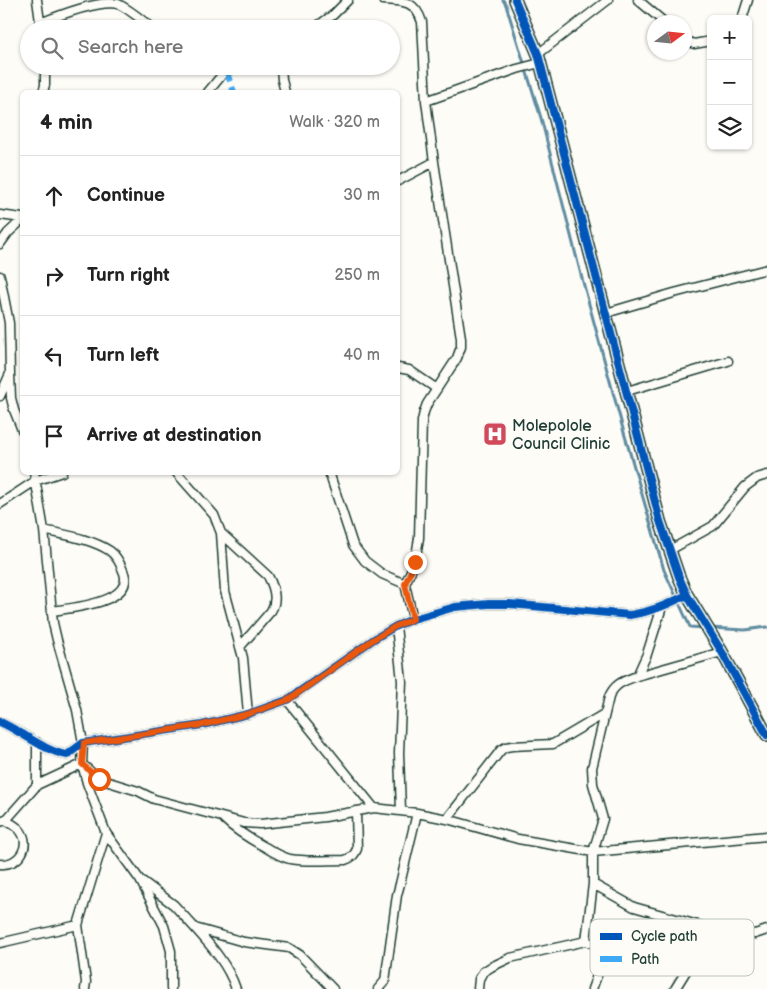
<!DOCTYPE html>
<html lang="en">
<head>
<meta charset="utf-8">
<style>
  :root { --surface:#fff; --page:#f2f2f2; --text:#222; --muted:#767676; --line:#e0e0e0 }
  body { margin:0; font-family:"Balsamiq Sans",sans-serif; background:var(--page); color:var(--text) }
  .controls { position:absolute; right:15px; top:15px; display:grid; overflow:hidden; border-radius:8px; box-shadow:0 1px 4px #0004 }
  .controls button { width:45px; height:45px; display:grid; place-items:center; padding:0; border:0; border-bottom:1px solid var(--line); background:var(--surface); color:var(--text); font:25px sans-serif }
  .compass { position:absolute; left:647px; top:15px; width:45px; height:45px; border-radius:50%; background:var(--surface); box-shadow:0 1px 4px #0004; rotate:75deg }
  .stop { position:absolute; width:15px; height:15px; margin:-11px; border:4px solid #ea580c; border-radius:50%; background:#fff }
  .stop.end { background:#ea580c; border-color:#fff; box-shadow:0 1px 5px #0008 }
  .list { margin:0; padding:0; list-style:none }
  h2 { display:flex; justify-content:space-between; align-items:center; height:65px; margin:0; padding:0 20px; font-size:21px }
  h2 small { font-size:16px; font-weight:400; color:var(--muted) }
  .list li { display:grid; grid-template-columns:32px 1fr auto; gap:15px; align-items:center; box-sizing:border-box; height:80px; padding:0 20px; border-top:1px solid var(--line) }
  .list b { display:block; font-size:19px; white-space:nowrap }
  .list em { font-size:16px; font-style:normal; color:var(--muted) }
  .icon { flex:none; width:28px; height:28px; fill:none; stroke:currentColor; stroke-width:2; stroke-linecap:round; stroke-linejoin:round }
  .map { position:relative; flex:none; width:767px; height:989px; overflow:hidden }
  .search { position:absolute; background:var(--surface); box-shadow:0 1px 4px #0004; left:20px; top:20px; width:380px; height:55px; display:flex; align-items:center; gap:12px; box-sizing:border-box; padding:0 18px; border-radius:28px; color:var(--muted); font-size:19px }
  .panel { position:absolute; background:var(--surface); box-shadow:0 1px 4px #0004; left:20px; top:90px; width:380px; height:385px; border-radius:8px }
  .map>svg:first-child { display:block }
</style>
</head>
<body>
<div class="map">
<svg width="767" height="989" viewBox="0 0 767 989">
  <rect width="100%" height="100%" fill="#fdfcf7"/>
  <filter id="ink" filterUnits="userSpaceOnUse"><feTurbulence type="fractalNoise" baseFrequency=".02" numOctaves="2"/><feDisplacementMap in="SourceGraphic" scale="10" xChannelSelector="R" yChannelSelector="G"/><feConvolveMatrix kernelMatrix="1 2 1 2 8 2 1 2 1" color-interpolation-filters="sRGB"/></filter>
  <g filter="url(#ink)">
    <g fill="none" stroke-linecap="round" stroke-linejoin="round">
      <path stroke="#608ca1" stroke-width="3" d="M503,0l3,5 35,113 39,153 43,158 41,141 26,57 14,1
        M710,628l35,2 22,-3"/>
      <g stroke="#1f3d34" stroke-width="11">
        <path id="minor" d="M37,0l4,29
          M383,0c20,1 32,0 39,22l4,79 8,61 27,176v9l-4,11 -30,46 -3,8 -2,9 -3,117 -4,24 -10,22 8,35
          M638,0l26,22
          M742,19l6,-19
          M40,23c20,-8 58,-23 78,-19 10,4 26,18 36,25
          M313,29l20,-14 15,-15
          M684,40l10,4 17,-3
          M538,54l70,-54
          M217,66l9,4 24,-4
          M281,66l1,14 3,12
          M43,92l2,-7v-19
          M208,92l18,-22
          M426,101l91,-32 23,-6
          M398,181l36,-19
          M0,215l22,3
          M0,244l8,-11 14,-13
          M0,276l9,47 1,51 1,24 3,12 8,20
          M606,313l68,-20 93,-24
          M398,368l11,2 28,19
          M627,391l101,-30
          M0,396l9,-20
          M34,472l10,58 9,93 4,17 20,70 6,33 -1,21 5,19 19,50 34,47 24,46 7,25v38
          M176,472l38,43 7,18 4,58 18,67 5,56
          M329,472l24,73 12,16 17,13 23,10
          M0,504l35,-23 27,-9
          M44,530c21,5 48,9 66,21 7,5 11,14 14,22 10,30 -53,35 -72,38
          M221,533l47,43c6,11 10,24 3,35l-31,36
          M670,550l43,-24 32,-39 12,-9 10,-3
          M662,607l-15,47 -10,22c-13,5 -22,7 -28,21l-17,71 1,16 10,35 -10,33 174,-16
          M396,626l6,55 -3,72 2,58
          M637,676l85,-24
          M287,700l87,108 43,5 30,6 71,20 75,13v32l41,23 78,22
          M0,722c21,9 44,29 67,33l16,-12 119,-18 46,-11 39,-14 87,-61 22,-13 17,-7 42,-12 33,-3h22l120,11c22,-3 38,-11 57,-20
          M37,742v43
          M224,819c12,12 26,20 41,28 8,5 16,10 25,12 17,3 37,1 55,1 6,-2 9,-4 12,-11l-1,-38
          M447,819l54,-69 5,-3 6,-1 41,-2 51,-30
          M0,822l6,-2 31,-35 45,-21 17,15 39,12 16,8 90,24 16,1 65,-7 49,-9
          M0,864c19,2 33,-19 19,-35 -3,-3 -9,-6 -13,-9
          M142,881l32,24 21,23 49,14 45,6 11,7 33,34
          M195,928c17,19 33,37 41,61
          M0,943l78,-18
          M85,989l1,-7 -8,-57 28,-92
          M378,989l7,-8 12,-86 3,-11 17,-71
          M478,989l1,-10 4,-7 8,-5 19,-9 76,-17
          M592,989l9,-24 4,-17 -19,-7 7,-57
          M675,989l37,-60 43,5 12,-4"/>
      </g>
      <g stroke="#1f3d34" stroke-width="14">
        <path id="tertiary" d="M515,0l23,54 122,467 19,56 8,18 35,57 45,83"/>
      </g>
      <use href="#minor" stroke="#fdfcf7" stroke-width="8"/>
      <use href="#tertiary" stroke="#fdfcf7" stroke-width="10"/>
      <path stroke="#3fa9f5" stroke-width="6" stroke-dasharray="12 6" stroke-linecap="butt" d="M226,70l8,22"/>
      <g stroke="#fdfcf7" stroke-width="11">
        <path id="cycleway" d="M515,0l23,54 122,467 19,56 8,18 35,57 45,83
          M0,722c21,9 44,29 67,33l16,-12 119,-18 46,-11 39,-14 87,-61 22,-13 17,-7 42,-12 33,-3h22l120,11c22,-3 38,-11 57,-20"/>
      </g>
      <use href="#cycleway" stroke="#0057b8" stroke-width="8"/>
    </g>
  </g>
  <g fill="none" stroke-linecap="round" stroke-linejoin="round" filter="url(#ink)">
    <path stroke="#ea580c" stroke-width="6" d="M99,779l-17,-15 2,-21 118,-18 46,-11 40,-14 86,-61 22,-13 17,-7 -8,-35 10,-22"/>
  </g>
  <defs>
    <g id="hospital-square" transform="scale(1.25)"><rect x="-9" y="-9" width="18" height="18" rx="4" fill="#d1495b" stroke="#fdfcf7"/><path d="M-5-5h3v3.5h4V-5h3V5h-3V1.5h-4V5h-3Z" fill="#fff"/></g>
  </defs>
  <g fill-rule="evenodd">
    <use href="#hospital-square" x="495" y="434"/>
  </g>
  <g text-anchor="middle" stroke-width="4" stroke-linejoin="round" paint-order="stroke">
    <g font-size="16" fill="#1f3d34" stroke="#fdfcf7" text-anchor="start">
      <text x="512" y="431">Molepolole<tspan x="512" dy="18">Council Clinic</tspan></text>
    </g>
  </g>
  <rect x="590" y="919" width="164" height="57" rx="8" fill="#fdfcf7" stroke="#bac3bc" stroke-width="1"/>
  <rect x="600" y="933" width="22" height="7" fill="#0057b8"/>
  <rect x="600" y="956" width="22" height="6" fill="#3fa9f5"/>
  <g font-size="14" fill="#1f3d34">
    <text x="631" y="941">Cycle path</text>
    <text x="631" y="964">Path</text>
  </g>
</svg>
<div class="controls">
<button>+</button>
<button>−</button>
<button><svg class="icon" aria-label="layers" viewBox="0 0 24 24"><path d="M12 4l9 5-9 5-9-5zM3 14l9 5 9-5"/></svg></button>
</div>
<svg class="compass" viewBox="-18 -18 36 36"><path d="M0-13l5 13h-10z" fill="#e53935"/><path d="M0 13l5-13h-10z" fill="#767676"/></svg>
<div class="stop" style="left:99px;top:779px"></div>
<div class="stop end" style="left:415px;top:562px"></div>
<div class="search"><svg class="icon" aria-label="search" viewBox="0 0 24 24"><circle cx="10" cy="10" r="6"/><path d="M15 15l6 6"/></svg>Search here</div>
<section class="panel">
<h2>4 min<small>Walk · 320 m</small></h2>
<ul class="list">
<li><svg class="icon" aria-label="ahead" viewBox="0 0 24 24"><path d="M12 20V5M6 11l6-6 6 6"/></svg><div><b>Continue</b></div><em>30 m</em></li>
<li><svg class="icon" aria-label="right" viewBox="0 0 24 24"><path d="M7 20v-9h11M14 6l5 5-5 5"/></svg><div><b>Turn right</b></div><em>250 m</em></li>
<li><svg class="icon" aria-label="left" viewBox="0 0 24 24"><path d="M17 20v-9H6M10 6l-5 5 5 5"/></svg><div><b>Turn left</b></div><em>40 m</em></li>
<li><svg class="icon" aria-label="arrive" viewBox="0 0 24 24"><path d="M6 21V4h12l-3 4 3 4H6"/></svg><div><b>Arrive at destination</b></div></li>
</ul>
</section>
</div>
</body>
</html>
